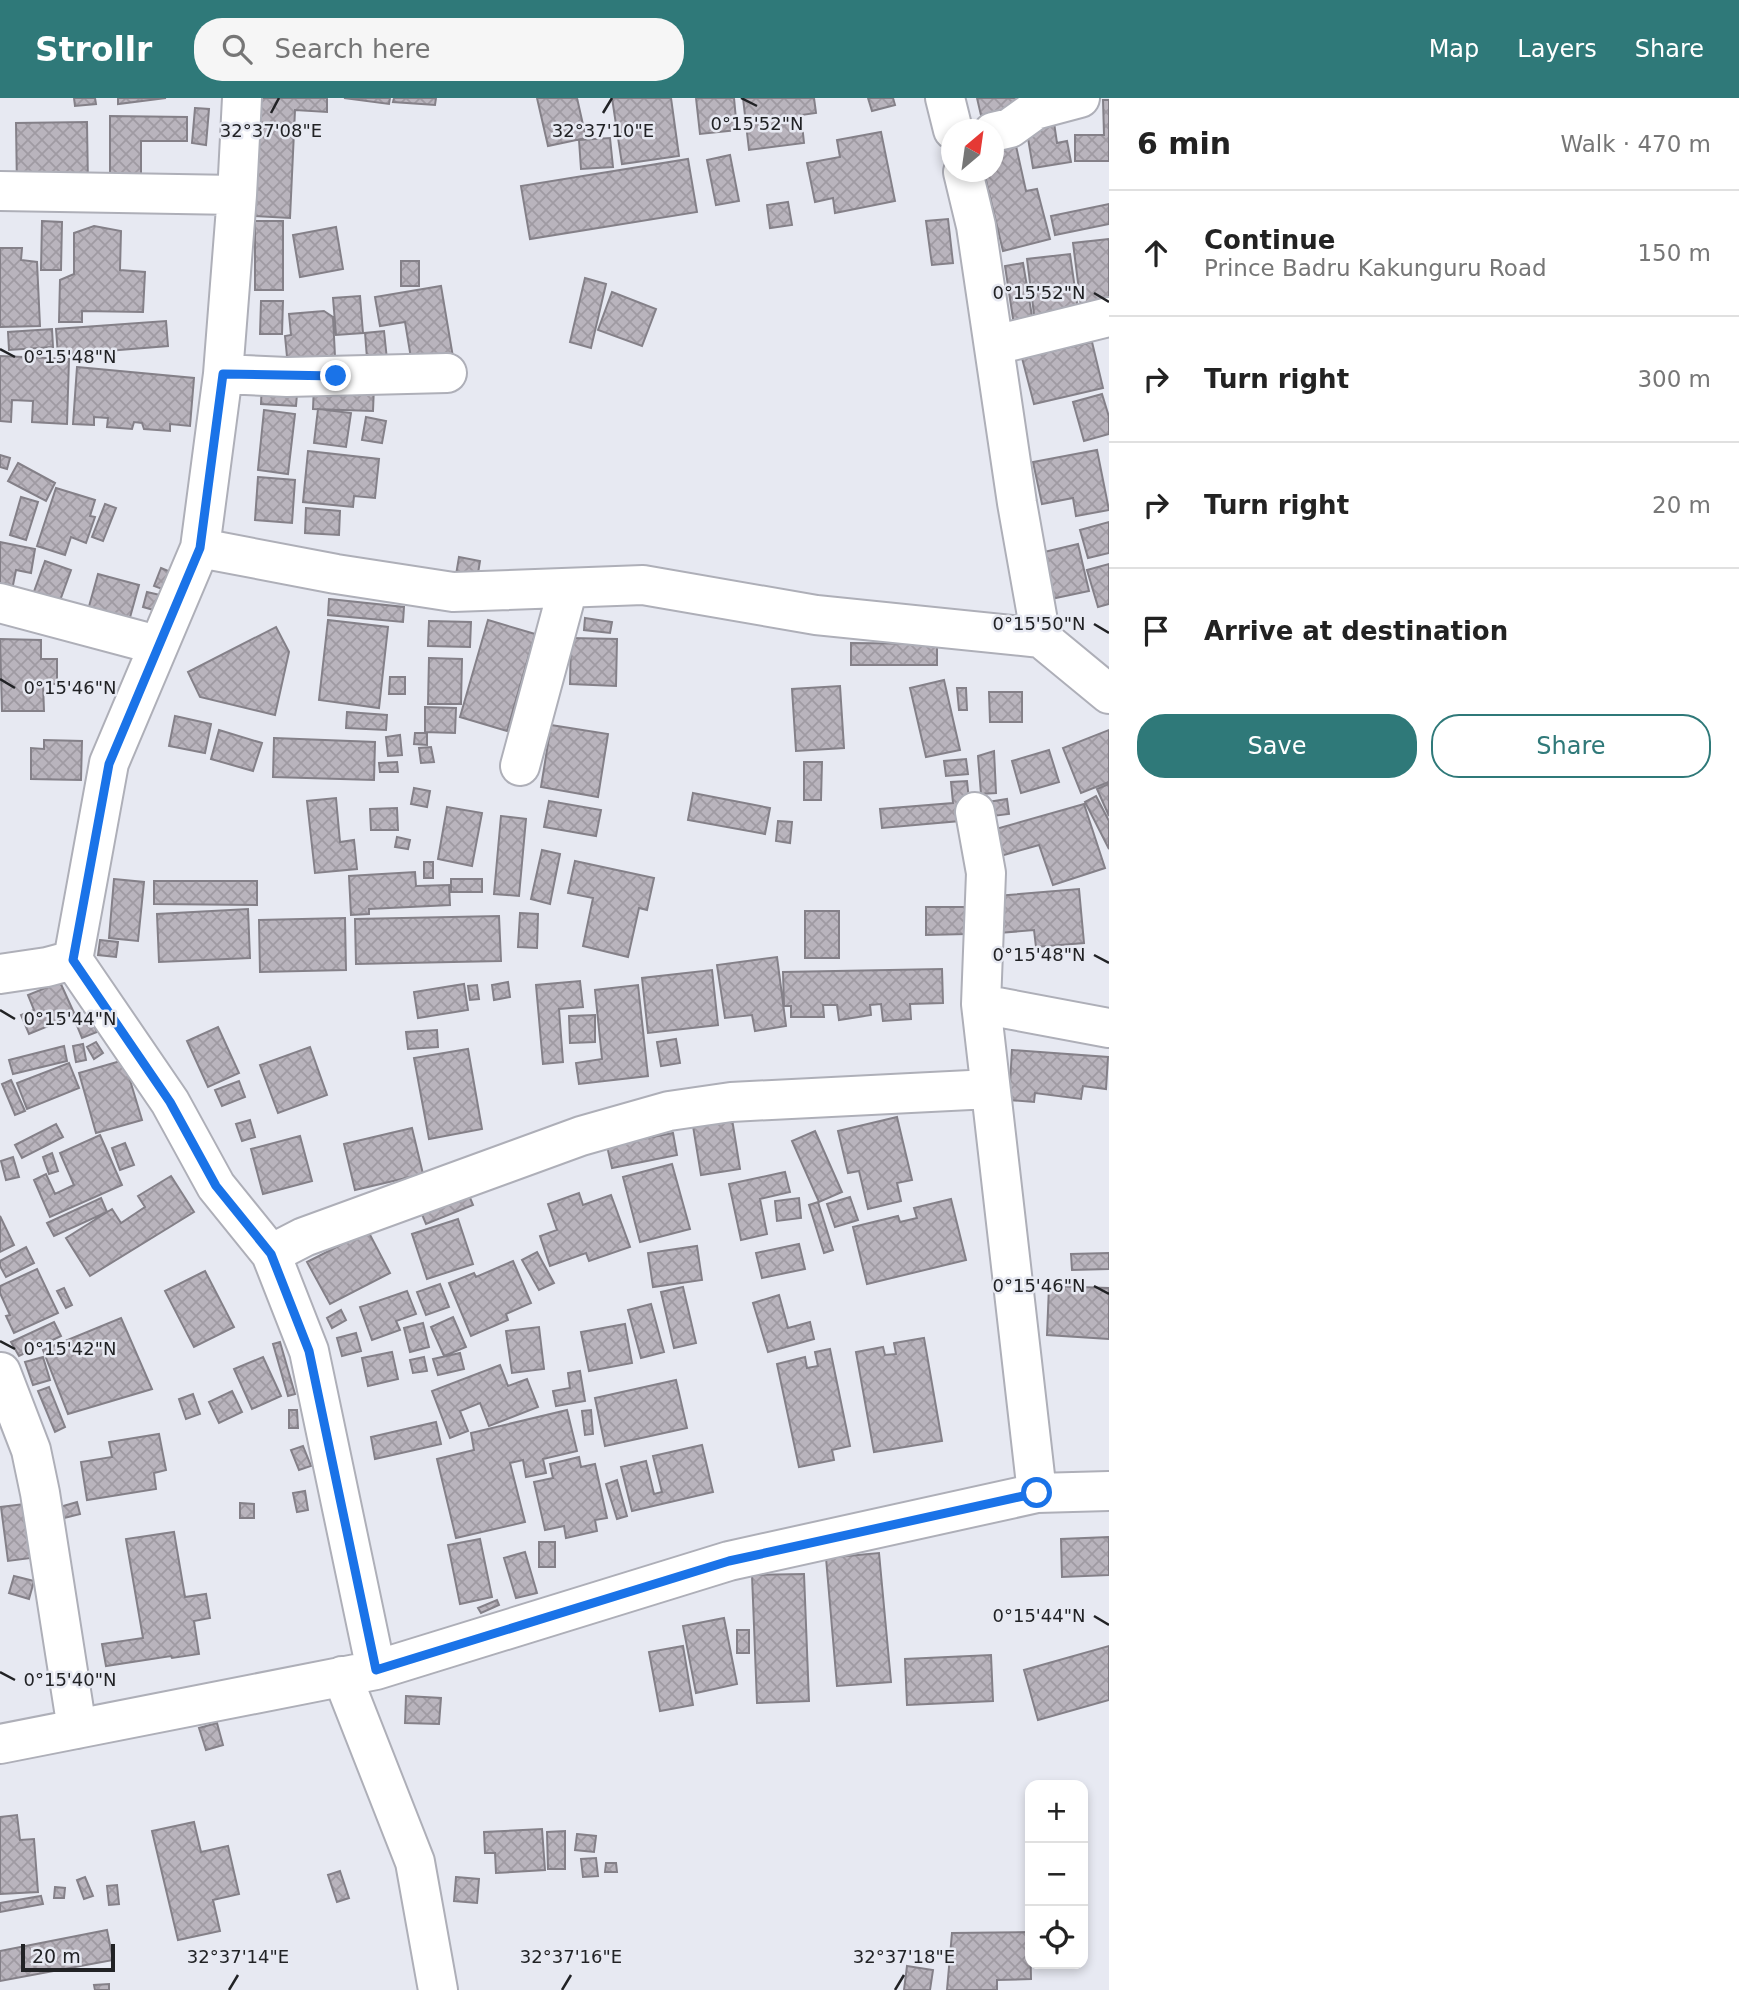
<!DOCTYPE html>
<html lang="en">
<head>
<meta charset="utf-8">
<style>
  :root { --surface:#fff; --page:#f6f6f6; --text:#222; --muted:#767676; --line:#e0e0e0; --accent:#2f7979 }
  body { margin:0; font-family:"DejaVu Sans",sans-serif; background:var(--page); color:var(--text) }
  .controls { position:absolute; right:21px; bottom:21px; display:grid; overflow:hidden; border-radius:14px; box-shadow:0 4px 10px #0003 }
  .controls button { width:63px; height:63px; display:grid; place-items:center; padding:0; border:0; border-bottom:2px solid var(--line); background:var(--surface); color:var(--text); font:35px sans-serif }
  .compass { position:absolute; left:941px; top:21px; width:63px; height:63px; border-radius:50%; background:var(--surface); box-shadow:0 4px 10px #0003; rotate:29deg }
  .scale { position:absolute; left:21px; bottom:18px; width:94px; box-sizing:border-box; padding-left:7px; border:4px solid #212225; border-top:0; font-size:19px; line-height:24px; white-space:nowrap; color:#212225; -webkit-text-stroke:5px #e7e9f2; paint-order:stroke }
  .stop { position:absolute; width:21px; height:21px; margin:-16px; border:5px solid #1a73e8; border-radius:50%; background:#fff }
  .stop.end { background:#1a73e8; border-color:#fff; box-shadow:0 2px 7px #0008 }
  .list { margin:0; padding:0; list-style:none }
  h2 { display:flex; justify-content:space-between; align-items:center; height:91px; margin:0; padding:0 28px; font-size:30px }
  h2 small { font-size:23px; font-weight:400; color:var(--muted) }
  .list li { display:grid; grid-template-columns:46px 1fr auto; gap:21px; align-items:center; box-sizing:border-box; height:126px; padding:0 28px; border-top:2px solid var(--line) }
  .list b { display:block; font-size:26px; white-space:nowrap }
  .list p { margin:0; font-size:23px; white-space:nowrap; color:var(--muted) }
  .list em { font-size:23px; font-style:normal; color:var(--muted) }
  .actions { display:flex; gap:14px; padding:21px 28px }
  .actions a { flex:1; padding:16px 0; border:2px solid var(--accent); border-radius:28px; text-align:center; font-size:24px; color:var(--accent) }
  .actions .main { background:var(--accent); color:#fff }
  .icon { flex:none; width:38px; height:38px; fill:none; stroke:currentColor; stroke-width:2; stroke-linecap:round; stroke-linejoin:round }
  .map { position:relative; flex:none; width:1109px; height:1892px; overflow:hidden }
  header { display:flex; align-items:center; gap:42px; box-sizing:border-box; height:98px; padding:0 35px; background:var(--accent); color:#fff }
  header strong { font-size:33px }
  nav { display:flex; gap:38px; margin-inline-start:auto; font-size:24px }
  .search { width:490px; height:63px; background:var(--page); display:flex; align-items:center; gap:18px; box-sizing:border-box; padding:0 24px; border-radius:28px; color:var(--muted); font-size:26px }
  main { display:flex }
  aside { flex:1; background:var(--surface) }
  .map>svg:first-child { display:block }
</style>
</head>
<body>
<header>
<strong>Strollr</strong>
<div class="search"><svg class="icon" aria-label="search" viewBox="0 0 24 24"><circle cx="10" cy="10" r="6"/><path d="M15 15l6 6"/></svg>Search here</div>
<nav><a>Map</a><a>Layers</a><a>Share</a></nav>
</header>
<main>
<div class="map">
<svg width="1109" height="1892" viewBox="0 0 1109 1892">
  <defs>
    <pattern id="building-cross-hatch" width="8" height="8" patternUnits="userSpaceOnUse" patternTransform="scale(1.75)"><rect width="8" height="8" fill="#b9b4bd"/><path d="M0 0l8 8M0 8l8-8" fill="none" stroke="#9f9aa2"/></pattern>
  </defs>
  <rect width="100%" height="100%" fill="#e7e9f2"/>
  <path fill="url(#building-cross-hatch)" stroke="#848088" stroke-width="2" d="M74,0h21l1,6 -21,2z
    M118,0h48l-48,6z
    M245,0h82v14l-32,-2 -5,108 -36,-2z
    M344,0h46l-1,6z
    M394,0h42l-1,7 -42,-3z
    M537,0h40l9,40 -38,8z
    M612,0h59l8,58 -57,8z
    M696,0h38l3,32 -37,4z
    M743,0h71l2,15 -15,2 3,28 -55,7z
    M868,0h25l2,7 -23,6z
    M977,0h69l-63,26z
    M1103,2h6v61h-34v-26h29z
    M195,10l14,1 -3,36 -14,-2z
    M110,18l77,1v24h-46v37h-31z
    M1053,18l4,27 10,-2 4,21 -38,6 -8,-48z
    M87,24l1,65 -71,2 -1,-66z
    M881,34l14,69 -60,12 -2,-15 -18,4 -8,-39 33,-6 -3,-17z
    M610,40l3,29 -32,2 -2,-29z
    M1016,48l10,45 11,-2 13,50 -47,12 -19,-79h9v-21z
    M730,57l9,46 -23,4 -9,-45z
    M688,61l9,53 -167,27 -9,-53z
    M788,104l4,23 -22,3 -3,-23z
    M1109,106v20l-54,11 -4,-19z
    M948,121l5,44 -21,2 -6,-44z
    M42,123l20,1 -1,48h-20z
    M255,123h28v69h-28z
    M94,128l27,5 -1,39 25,2 -2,40 -61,-1v11h-23l1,-42 14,-6v-41z
    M336,129l7,42 -43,8 -7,-42z
    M1109,141v63l-28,4 -8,-63z
    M0,150h22l-1,12 16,2 3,64 -40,1z
    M1070,156l9,63 -44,5 -8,-63z
    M401,163h18v25h-18z
    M1023,165l10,59 -19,3 -9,-59z
    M585,180l21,6 -15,64 -21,-6z
    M441,188l13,77 -41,7 -8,-48 -25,4 -5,-29z
    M612,194l44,17 -14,37 -44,-16z
    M360,198l3,37 -27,2 -3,-37z
    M261,203h22l-1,33h-22z
    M324,213l9,6 3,59 -48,-9 -3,-31 6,-1 -2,-21z
    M166,223l2,25 -110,9 -2,-26z
    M52,231l1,18 -44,3 -1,-18z
    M384,233l4,38 -20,2 -3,-38z
    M1092,244l11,46 -69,16 -12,-46z
    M0,258l69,3 -2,65 -35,-2 1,-21 -21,-1 -1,22 -11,-1z
    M77,269l117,11 -4,48 -20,-2v7l-26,-2 -2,-6 -8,-1 -2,7 -25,-2 1,-9 -14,-1v8l-21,-1z
    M262,282l36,2 -2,24 -35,-2z
    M314,287l60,1 -1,25 -60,-2z
    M1102,296l7,23v17l-25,7 -11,-39z
    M318,311l33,4 -5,34 -32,-4z
    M264,312l31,4 -7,60 -30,-4z
    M366,319l20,4 -4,22 -20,-3z
    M1097,352l12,60 -33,6 -3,-18 -31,6 -9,-42z
    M308,353l71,8 -4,39 -21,-2 -1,11 -50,-5z
    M0,357l10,3 -3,11 -7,-2z
    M18,365l37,20 -9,18 -38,-20z
    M258,379l37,3 -3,43 -37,-3z
    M56,390l39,12 -5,16 5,1 -9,26 -15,-6 -6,18 -28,-9z
    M21,399l17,5 -12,38 -16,-5z
    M105,406l11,4 -13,33 -11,-4z
    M306,410l34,3 -1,24 -34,-2z
    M1109,424v31l-21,5 -8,-28z
    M0,444l35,7 -4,24 -15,-3 -6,30 -10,-2z
    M1078,446l11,47 -38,8 -11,-46z
    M459,459l21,4 -3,18 -21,-4z
    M45,463l26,9 -14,39 -26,-9z
    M1109,466v40l-11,3 -11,-37z
    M161,470l12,5 -8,17 -11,-4z
    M98,476l41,11 -10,36 -41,-11z
    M147,494l13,3 -3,16 -14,-4z
    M329,501l75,8 -1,15 -75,-7z
    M585,520l27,4 -2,11 -26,-3z
    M328,522l60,7 -9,81 -60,-8z
    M488,522l47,14 -28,97 -47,-14z
    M429,523l42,1 -1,25 -42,-1z
    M276,529l13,25 -14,63 -75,-18 -12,-25z
    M571,540l46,1 -1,47 -46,-2z
    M0,541l41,1v19h16v25h-14l1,27h-42z
    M851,545l86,1v21h-86z
    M429,560l33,1 -1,45h-33z
    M390,579h15v17h-16z
    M944,582l16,70 -34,7 -16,-69z
    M840,588l4,62 -48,3 -4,-62z
    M957,590h9l1,22h-8z
    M989,594h33v30h-32z
    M425,609l31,1 -1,25 -30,-1z
    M347,614l40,3 -1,15 -40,-2z
    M175,618l36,8 -6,29 -36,-7z
    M551,627l57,9 -10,63 -57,-10z
    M219,632l43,13 -9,28 -42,-12z
    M1109,632v52l-28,11 -18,-45z
    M415,635h12v12l-13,-1z
    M400,637l2,20 -14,1 -2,-19z
    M274,640l101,4 -1,38 -101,-3z
    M44,642l38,1 -1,39 -50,-1v-31l13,1z
    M431,649l3,15 -13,1 -2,-15z
    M1049,652l10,32 -38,11 -9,-32z
    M994,653l2,42 -15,1 -3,-38z
    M966,661l2,15 -22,2 -2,-15z
    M397,664l1,10h-18l-1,-9z
    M804,664h18l-1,38h-17z
    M967,683l4,39 -89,8 -2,-19 73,-6 -2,-21z
    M1109,686v32l-12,-27z
    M414,690l16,3 -3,16 -16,-3z
    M693,695l77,15 -5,26 -77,-14z
    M1096,698l13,25v28l-24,-47z
    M336,700l4,44 14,-2 3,29 -42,4 -8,-72z
    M1007,701l2,15 -32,4 -2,-14z
    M549,703l52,9 -5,26 -52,-9z
    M1084,706l21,64 -52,17 -14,-40 -42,12 -8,-26z
    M447,709l35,6 -10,53 -34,-7z
    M397,710l1,22h-27l-1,-21z
    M501,718l25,3 -7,77 -25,-2z
    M778,723l14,1 -2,21 -14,-2z
    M397,739l13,3 -2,9 -13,-2z
    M542,752l18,4 -10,50 -19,-5z
    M575,763l79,17 -7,32 -8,-2 -11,49 -45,-11 10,-48 -25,-5z
    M424,764h9v16h-9z
    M415,774l1,14 33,-1 1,20 -81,4v5l-18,1 -2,-39z
    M114,781l30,3 -6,59 -29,-3z
    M451,781h31v13h-31z
    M154,783h103v24l-103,-1z
    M1079,791l5,54 -48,4 -2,-17 -35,3 -3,-37z
    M926,809h41v27l-41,1z
    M248,811l2,49 -91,4 -2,-48z
    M805,813h34v47h-34z
    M520,815l18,1 -1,34 -19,-1z
    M499,818l2,45 -145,3 -1,-45z
    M345,820l1,52 -86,2 -1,-52z
    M100,842l18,2 -2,15 -18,-2z
    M777,859l9,69 -31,5 -3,-16 -27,3 -8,-53z
    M942,871l1,34 -33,1 1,15 -28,2 -2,-17 -11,1 1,10 -32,5 -2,-15h-14l1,12h-33v-11h-7l-1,-34z
    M712,872l6,55 -70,8 -6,-55z
    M580,883l3,26 -24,2 4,53 -20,2 -7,-79z
    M60,884l15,33 -46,19 -8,-19 13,-5 -6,-15z
    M508,884l2,15 -16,3 -2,-15z
    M464,886l4,26 -50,8 -4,-26z
    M477,887l2,14 -9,1 -2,-14z
    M638,887l10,91 -69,8 -3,-21 26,-4 -7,-69z
    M595,917v27l-25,1 -1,-27z
    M91,919l6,15 -15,6 -6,-15z
    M218,929l21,46 -31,14 -21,-46z
    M437,932l1,17 -30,2 -2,-17z
    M676,941l4,24 -19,3 -4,-24z
    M96,944l7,11 -9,6 -7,-12z
    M83,946l3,16 -10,2 -3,-16z
    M64,948l3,15 -54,13 -4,-14z
    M310,949l17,48 -49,18 -18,-48z
    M468,951l14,80 -53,10 -15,-81z
    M1012,952l96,7 -2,32 -23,-3 -2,13 -46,-6 -1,9 -25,-2z
    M124,962l18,60 -46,13 -17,-60z
    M69,965l10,25 -52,21 -10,-26z
    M11,982l14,31 -10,4 -13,-31z
    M239,983l6,16 -23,9 -7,-16z
    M897,1019l15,63 -15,3 4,18 -33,8 -9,-38 -11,2 -10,-42z
    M732,1021l8,50 -39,6 -8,-49z
    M250,1022l5,17 -13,4 -6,-17z
    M56,1026l7,13 -41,21 -7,-13z
    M412,1030l11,46 -68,16 -11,-46z
    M815,1033l27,61 -23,10 -27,-61z
    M673,1035l4,22 -65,13 -5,-22z
    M100,1037l22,50 -72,32 -16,-37 12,-6 9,20 19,-9 -14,-32z
    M300,1038l12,45 -49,13 -12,-45z
    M125,1045l9,22 -14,5 -8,-22z
    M52,1055l6,18 -9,3 -6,-17z
    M13,1059l6,20 -13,3 -5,-19z
    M672,1066l18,65 -50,13 -17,-65z
    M785,1074l5,20 -30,7 7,35 -26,6 -12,-56z
    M171,1078l23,36 -104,64 -24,-38 46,-29 9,14 24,-16 -7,-11z
    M468,1095l5,12 -47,19 -5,-12z
    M579,1095l4,12 28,-10 19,52 -41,14 -3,-8 -36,13 -10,-30 17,-6 -9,-26z
    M850,1099l8,23 -23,7 -8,-23z
    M101,1100l6,14 -53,24 -7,-13z
    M799,1100l2,20 -24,3 -2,-20z
    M951,1101l15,61 -99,24 -14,-57 45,-11 2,6 17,-4 -3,-10z
    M818,1104l15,48 -9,3 -15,-48z
    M0,1118l14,29 -14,7z
    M458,1121l15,45 -46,15 -15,-45z
    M368,1133l22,42 -60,31 -23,-42z
    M799,1146l6,25 -43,9 -6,-25z
    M697,1148l5,34 -49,7 -5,-34z
    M26,1149l8,16 -28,14 -6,-11v-5z
    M537,1154l17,31 -15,7 -17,-30z
    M1109,1155v16l-37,1 -1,-16z
    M513,1163l18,42 -25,11 2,6 -37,16 -22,-53 25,-10 2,4z
    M37,1171l21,44 -44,20 -8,-17 4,-1 -10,-22v-7z
    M205,1173l29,56 -40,20 -29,-56z
    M440,1186l9,23 -23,8 -9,-23z
    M1049,1188l60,2v51l-62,-4z
    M683,1189l13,56 -22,5 -13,-56z
    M64,1190l8,17 -6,3 -9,-17z
    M407,1193l9,23 -20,7 4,9 -28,10 -12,-33z
    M779,1197l9,33 22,-6 4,17 -46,13 -15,-49z
    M651,1206l13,48 -23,6 -13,-48z
    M341,1212l5,10 -14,8 -5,-10z
    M453,1219l13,30 -22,9 -13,-29z
    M121,1220l31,71 -84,25 -25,-64z
    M54,1224l7,14 -42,20 -8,-14z
    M423,1225l6,24 -19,5 -6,-24z
    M625,1226l7,39 -43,8 -8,-39z
    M539,1229l5,42 -32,4 -6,-42z
    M356,1235l5,18 -19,5 -5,-18z
    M924,1240l18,103 -68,11 -18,-100 27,-5 2,8 11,-1 -2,-11z
    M280,1244l15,52 -7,2 -15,-52z
    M830,1251l20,97 -18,4 2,10 -35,7 -22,-103 28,-7 2,11 11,-2 -3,-14z
    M392,1254l6,27 -30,7 -6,-28z
    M460,1255l4,16 -26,6 -5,-16z
    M43,1259l7,23 -17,5 -8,-23z
    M263,1259l18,39 -29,13 -18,-40z
    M424,1259l3,14 -14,2 -3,-13z
    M500,1267l8,21 19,-7 11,28 -49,19 -9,-23 -20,8 8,20 -18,7 -18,-47z
    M580,1273l5,30 -29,5 -3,-15 17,-3 -2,-15z
    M676,1282l11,48 -82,18 -10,-48z
    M49,1289l16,40 -10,5 -17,-41z
    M232,1293l10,21 -23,11 -10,-21z
    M193,1296l7,20 -14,5 -7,-20z
    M289,1312h8l1,18h-9z
    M567,1312l10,41 -34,8 3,14 -20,4 -3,-17 -13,3 15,59 -69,16 -19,-79 37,-9 -3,-17z
    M591,1312l2,24 -8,1 -3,-24z
    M436,1324l5,22 -66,15 -4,-22z
    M159,1336l7,36 -12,3 2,16 -69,11 -6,-38 31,-5 -3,-15z
    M702,1347l11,47 -81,19 -11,-44 25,-6 8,33 8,-2 -9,-36z
    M303,1348l8,20 -12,4 -8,-20z
    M579,1359l2,10 14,-3 12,54 -12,2 2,11 -31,7 -2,-12 -19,4 -11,-48 19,-4 -3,-14z
    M617,1382l10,36 -10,3 -11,-35z
    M305,1393l3,19 -11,2 -4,-19z
    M77,1404l3,12 -16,4 -4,-11z
    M32,1405l7,54 -31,4 -7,-54z
    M240,1405l14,1v14h-14z
    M174,1434l11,65 21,-3 4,24 -16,3 5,33 -27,4 -1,-2 -65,10 -4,-22 41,-6 -17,-99z
    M1109,1439v38l-47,2 -1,-38z
    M480,1441l12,58 -32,7 -12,-59z
    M539,1444h16v25h-16z
    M525,1454l12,41 -21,5 -12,-40z
    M879,1455l12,129 -54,4 -11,-128z
    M804,1476l5,127 -52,2 -5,-128z
    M14,1478l20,5 -5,18 -20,-6z
    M497,1502l2,5 -18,8 -3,-5z
    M724,1520l13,66 -41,9 -13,-67z
    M737,1532h12v23h-12z
    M683,1548l10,59 -33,6 -11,-59z
    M1109,1548v54l-71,20 -14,-50z
    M991,1557l2,46 -86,4 -2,-46z
    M406,1598l35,2 -2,26 -34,-1z
    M217,1625l6,22 -17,5 -7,-22z
    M17,1717l3,25 14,-1 4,53 -38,2v-77z
    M194,1724l7,30 27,-6 11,48 -26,6 7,31 -42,9 -26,-109z
    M542,1731l3,41 -49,3 -1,-20h-10l-1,-21z
    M565,1733v38h-17l-1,-37z
    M577,1736l19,2 -2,16 -19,-2z
    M596,1760l2,18 -15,1 -2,-18z
    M606,1765h10l1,9h-12z
    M340,1773l9,27 -12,4 -9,-27z
    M85,1779l8,19 -9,3 -7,-19z
    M456,1779l23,2 -2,24 -23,-2z
    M117,1787l2,19 -10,1 -2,-19z
    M55,1789l10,1 -1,10h-10z
    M41,1798l2,8 -43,8v-9z
    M107,1832l6,30 -113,21v-30z
    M1030,1834l1,47 -34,1v10h-50l5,-57z
    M907,1868l26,4 -3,20h-26z
    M109,1886v6h-14l-1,-5z"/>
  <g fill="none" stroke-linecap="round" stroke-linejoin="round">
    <g stroke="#aeafb8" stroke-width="42">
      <path id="minor" d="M945,0l8,32
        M993,34l17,-4 25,-18 45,-12
        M963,74l13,54 41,277 24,135 68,56
        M0,93l237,4
        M995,247l114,-28
        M223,276l64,3 160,-4
        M200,450l136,26 117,18 190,-7 173,30 225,23
        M0,505l157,42
        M520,668l48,-178
        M975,714l11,61 -5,131 56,489
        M73,862l97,142 46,84 55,68 38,97 67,319
        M0,876l47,-7 26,-7 36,-197 91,-215 23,-174 14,-179 5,-97
        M981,906l128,24
        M271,1156l33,-17 277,-101 88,-25 62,-9 259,-13
        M1,1274l30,78 9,43 37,236
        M342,1578l73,186 23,128
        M0,1646l376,-74 353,-109 308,-68 72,-2"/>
    </g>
    <use href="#minor" stroke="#fff" stroke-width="38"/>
  </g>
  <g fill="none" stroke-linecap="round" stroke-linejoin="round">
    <path stroke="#1a73e8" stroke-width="9" d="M336,278l-113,-2 -23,174 -91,216 -36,196 97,142 46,84 55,68 38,97 67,319 353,-109 308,-68"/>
  </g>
  <path fill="none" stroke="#212225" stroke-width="2.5" d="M741,0l16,8M271,15l8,-15M603,15l9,-15M1094,195l15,9M0,251l15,8M1094,526l15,9M0,581l15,9M1094,857l15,8M0,912l15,9M1094,1188l15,8M0,1243l15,8M1094,1518l15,9M0,1574l15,8M229,1892l9,-15M562,1892l9,-15M895,1892l9,-15"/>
  <g font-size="18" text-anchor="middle" fill="#212225" stroke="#e7e9f2" stroke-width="5" stroke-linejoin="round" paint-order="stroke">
    <text x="757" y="32">0°15'52"N</text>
    <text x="271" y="39">32°37'08"E</text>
    <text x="603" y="39">32°37'10"E</text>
    <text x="1039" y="201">0°15'52"N</text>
    <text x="70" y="265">0°15'48"N</text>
    <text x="1039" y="532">0°15'50"N</text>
    <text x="70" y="596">0°15'46"N</text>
    <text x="1039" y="863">0°15'48"N</text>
    <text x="70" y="927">0°15'44"N</text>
    <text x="1039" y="1194">0°15'46"N</text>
    <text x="70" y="1257">0°15'42"N</text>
    <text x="1039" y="1524">0°15'44"N</text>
    <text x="70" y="1588">0°15'40"N</text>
    <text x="238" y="1865">32°37'14"E</text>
    <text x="571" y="1865">32°37'16"E</text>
    <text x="904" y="1865">32°37'18"E</text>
  </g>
</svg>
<div class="controls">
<button>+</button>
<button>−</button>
<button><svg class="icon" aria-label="locate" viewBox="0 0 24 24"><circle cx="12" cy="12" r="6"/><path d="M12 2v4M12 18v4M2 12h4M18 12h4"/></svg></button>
</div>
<svg class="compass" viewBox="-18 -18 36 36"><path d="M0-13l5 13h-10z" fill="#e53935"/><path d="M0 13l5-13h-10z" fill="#767676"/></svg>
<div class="scale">20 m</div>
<div class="stop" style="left:1037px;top:1395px"></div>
<div class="stop end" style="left:336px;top:278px"></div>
</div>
<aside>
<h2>6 min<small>Walk · 470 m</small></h2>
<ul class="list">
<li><svg class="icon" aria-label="ahead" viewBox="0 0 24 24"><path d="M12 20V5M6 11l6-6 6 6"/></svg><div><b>Continue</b><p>Prince Badru Kakunguru Road</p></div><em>150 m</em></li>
<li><svg class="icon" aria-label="right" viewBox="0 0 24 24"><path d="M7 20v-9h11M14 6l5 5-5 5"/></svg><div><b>Turn right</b></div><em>300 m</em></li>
<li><svg class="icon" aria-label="right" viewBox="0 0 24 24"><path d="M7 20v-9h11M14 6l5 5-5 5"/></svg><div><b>Turn right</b></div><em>20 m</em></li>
<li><svg class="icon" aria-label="arrive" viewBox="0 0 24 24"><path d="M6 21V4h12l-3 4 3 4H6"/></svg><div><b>Arrive at destination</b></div></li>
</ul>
<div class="actions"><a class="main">Save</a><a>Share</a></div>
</aside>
</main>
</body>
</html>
